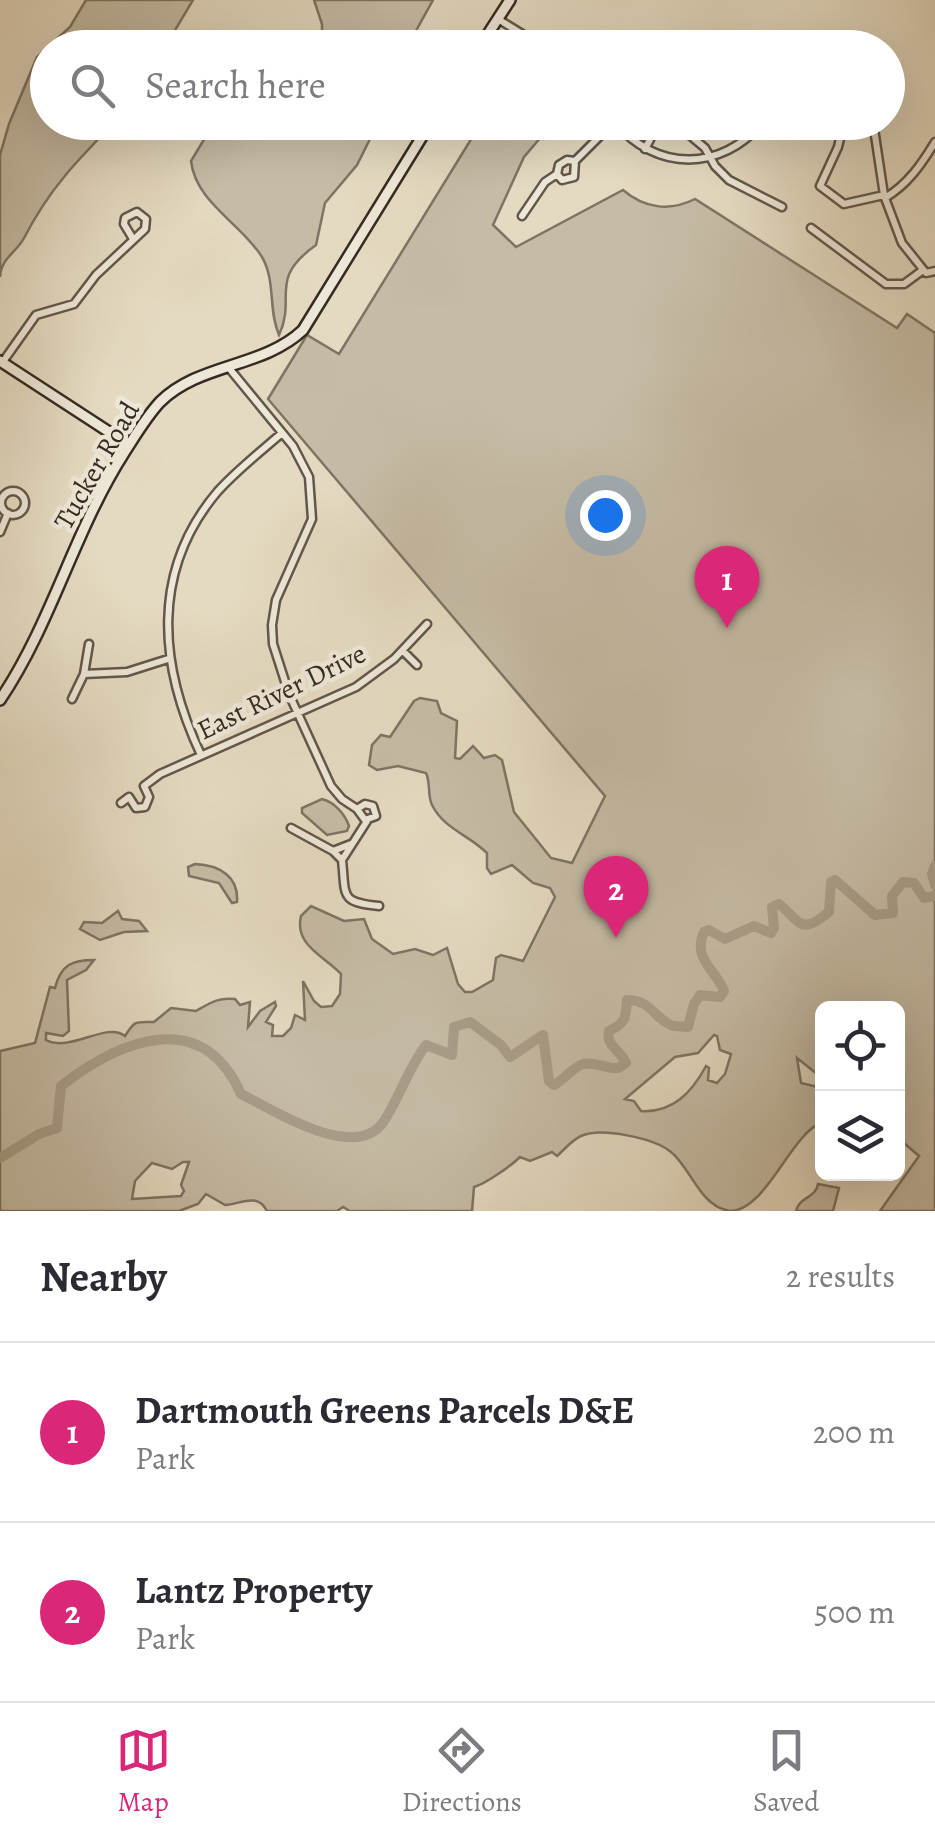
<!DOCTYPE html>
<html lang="en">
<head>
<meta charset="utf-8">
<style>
  :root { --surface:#fff; --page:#f7f7f7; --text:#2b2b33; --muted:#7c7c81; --line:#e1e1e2; --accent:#db2777 }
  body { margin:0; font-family:Alegreya,serif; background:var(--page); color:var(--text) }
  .controls { position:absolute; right:30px; bottom:30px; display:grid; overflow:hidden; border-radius:15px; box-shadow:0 10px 40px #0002 }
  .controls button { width:90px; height:90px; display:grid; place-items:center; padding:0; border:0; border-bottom:2px solid var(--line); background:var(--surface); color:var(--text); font:50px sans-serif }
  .you { position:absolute; left:605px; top:515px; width:35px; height:35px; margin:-25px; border:8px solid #fff; border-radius:50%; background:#1a73e8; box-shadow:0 0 0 15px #1a73e833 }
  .badge { display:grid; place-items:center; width:65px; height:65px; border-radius:50%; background:var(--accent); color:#fff; font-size:32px; font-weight:700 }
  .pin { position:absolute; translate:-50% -82px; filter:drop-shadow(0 2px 5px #0008) }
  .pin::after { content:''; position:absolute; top:52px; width:35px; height:30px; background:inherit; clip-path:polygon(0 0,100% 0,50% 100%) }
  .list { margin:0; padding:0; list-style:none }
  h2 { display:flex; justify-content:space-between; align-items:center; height:130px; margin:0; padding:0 40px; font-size:42px }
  h2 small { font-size:32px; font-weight:400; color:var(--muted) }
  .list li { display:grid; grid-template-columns:65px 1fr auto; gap:30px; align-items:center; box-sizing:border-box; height:180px; padding:0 40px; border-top:2px solid var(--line) }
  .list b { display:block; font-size:38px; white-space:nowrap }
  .list p { margin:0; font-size:32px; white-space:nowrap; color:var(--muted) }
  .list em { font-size:32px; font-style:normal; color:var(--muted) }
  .icon { flex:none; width:55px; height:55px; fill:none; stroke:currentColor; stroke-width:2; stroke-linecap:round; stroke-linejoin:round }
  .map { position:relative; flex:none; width:935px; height:1211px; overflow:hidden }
  .search { position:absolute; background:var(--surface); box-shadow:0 10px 40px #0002; left:30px; right:30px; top:30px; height:110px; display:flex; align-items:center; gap:25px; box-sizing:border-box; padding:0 35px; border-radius:55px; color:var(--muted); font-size:38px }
  .sheet { height:490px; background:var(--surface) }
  nav { display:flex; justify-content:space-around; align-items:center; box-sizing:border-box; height:140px; border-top:2px solid var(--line); background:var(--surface); font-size:28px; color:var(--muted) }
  nav a { display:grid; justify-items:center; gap:5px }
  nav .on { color:var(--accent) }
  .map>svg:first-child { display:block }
</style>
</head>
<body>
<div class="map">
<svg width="935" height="1211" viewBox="0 0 935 1211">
  <rect width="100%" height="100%" fill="#e4dac1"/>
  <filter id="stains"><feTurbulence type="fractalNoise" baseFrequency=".002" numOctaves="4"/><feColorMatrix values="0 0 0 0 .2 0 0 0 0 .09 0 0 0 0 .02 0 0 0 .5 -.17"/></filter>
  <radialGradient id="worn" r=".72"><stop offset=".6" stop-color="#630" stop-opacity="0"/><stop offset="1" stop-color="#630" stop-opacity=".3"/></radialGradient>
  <path fill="#c6bca6" stroke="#7e7464" stroke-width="2.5" fill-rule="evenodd" d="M86,0h107l-28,47 -117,1v74l64,1c-15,19 -33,35 -48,54 -15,18 -29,40 -40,61 -8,15 -23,20 -24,39v-122l9,-31 28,-67 33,-30z
    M314,0h119l-26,47 -85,1v-24z
    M290,123l5,2 7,-3 76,1 -21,42 -32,38 -9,42c-49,35 -19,52 -37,90 -11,-25 -3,-54 -17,-78 -21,-34 -66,-54 -71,-96l23,-38z
    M481,123h72l-29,34 -31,68 23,22 107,-57c21,18 46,22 72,9l202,129 10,-14 28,19v878h-55l39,-55 -21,-18v-130h-76v70l-25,-20 4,25 21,5v34c-32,13 -56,89 -92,89 -30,-4 -39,-43 -59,-59 -17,-14 -70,-25 -90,-16 -9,4 -17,14 -24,20l-5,-4 -22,9 -10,-4c-9,9 -35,27 -46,30l-2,24h-122l-7,-4 -6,4h-70c-10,-19 -26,-7 -42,-6l-19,-11 -8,10 -19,7h-179v-160l35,-8 15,-56 5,1c6,-24 18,-28 39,-28l-8,10 -19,10 2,51 -6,5 -17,-3v7c24,13 61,-19 79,-4 10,-16 10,-14 29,-14l17,-14 25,3c14,-8 22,-14 39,-12l5,6 10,-3 -2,25 12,-16 15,-9 1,4 -10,16 7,3 -1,11h11l8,-8 4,-13 10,5 -2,-39 11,20 7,6 11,-1 8,-12 1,-20c-17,-18 -47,-29 -40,-58l10,-10 33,15 20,-2 8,20 21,15 22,-5 18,6 14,-7 11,36 7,8h7l21,-12 3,-22 5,-3 22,6 32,-64 -5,-9 -17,-5 -21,-18 -21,9 -4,-6v-15c-18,-18 -43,-24 -55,-48 -5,-11 -1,-21 -6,-32l-28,-7 -21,4 -8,-5 3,-20 9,-10 9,2 24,-36 6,-3 17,3 4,12 16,8 -2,37 5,1 13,-13 11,12 11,-3 7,5 12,52 37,46 21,5 33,-67 -337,-397 39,-64 32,19zM714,1035l3,1 3,14 11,4 -6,20 -8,9 -9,-3 1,-12 -3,-2c-14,26 -33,47 -65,45l-7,-10 -9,-2 50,-42 23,-4zM183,1162h6l-8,23 3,6 -3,5 -49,3 3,-18 17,-18 20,6z
    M322,799c12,3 23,15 27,27l-2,5 -20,4 -25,-22v-5z
    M195,864c25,1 44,13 42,38l-5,1 -13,-20 -30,-7 -1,-9z
    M118,911l4,8 17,2 8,10 -23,1 -24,8 -20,-11 4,-7 18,1z
    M818,1184l21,4 -6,23h-37c3,-14 20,-13 22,-27z"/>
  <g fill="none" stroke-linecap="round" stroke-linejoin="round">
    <path stroke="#a99e8b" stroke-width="10" d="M935,866l-3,8 3,11
      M0,1158l39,-24 18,-6 4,-42c59,-46 141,-80 180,8 33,16 115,70 143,27 16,-25 24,-52 42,-76l26,10 2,-28 16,-5 31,23 9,12 33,-22 6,46 5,4c10,-5 19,-18 29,-21 9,-3 24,5 35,4l8,-5c-5,-12 -21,-18 -17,-32 17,-8 17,-14 18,-31 24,0 26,17 44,25 5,2 11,1 17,2l6,-23 6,-9 20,2 4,-6c-8,-21 -32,-32 -20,-59l5,-2 16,9 29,-13 17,7 3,-5 -2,-21 7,-3c22,18 21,32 50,8l2,-30 4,-2 40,35 18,-2 -1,-17 11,-14 11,1 10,15 11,-2"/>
    <g stroke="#62574a" stroke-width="11">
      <path id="street" d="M498,19l47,29
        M568,48h12
        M615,122c41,50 106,50 148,0
        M674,122l31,26 10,18 14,14 53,27
        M844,122l-6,25 -18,39 24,18 40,-9 1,3c23,-14 36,-33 50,-56
        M873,122l11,73
        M645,149l10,-19 15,-8
        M575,161l-1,16 -12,3 -5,-6 2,-9 8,-5 8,1 39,-39
        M885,198l17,45 24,30 9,-2
        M522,216l23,-34 12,-8
        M811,228l75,56h18l19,-14
        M2,363l34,-48 38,-11 22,-29 49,-46 1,-10 -9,-7 -12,6 -1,6 9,15
        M229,368l64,78 16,31 3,42 -36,81 -4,25 1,19 16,50 42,92 11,13 15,10 8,-5 8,2 3,10 -11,4 -8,-11
        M1 503a12 12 0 1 1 24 0a12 12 0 1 1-24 0Z
        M0,532l8,-19
        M89,644l-5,30 43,-2 41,-13
        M403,651l14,14
        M72,699l12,-25
        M201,755c-42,-89 -51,-184 17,-264 19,-21 42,-39 64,-58
        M121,803l8,-6 7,11 9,-1 4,-10 -5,-11 16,-12 196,-87 38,-28 33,-35
        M291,828l42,23
        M351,844l-18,7 9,9 25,-39
        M342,860c4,36 -3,42 37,46"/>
    </g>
    <g stroke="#362b22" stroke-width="14">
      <path id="secondary" d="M479,48l31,-48
        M0,361l129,84
        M0,700c52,-77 74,-169 124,-247 11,-17 22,-36 36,-51 39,-39 103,-34 143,-72l128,-208"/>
    </g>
    <use href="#street" stroke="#ede7d7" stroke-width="6"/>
    <use href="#secondary" stroke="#ede7d7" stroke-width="9"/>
  </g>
  <g text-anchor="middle" stroke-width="9" stroke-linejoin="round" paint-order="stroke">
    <g font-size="28" fill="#362b22" stroke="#ede7d7">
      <text transform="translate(96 465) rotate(-60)" y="10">Tucker Road</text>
      <text transform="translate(281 691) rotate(-26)" y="10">East River Drive</text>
    </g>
  </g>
  <rect width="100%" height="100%" filter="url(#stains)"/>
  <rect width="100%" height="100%" fill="url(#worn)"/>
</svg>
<div class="controls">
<button><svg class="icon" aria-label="locate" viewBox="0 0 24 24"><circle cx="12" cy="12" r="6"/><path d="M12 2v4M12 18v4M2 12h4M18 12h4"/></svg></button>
<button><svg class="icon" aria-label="layers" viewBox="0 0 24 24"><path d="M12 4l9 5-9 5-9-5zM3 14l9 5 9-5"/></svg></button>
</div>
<div class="you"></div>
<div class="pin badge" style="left:727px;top:628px">1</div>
<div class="pin badge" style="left:616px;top:938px">2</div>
<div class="search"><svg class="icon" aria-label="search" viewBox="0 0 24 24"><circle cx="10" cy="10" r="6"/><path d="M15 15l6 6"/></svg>Search here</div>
</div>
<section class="sheet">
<h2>Nearby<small>2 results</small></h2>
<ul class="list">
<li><span class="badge">1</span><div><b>Dartmouth Greens Parcels D&amp;E</b><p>Park</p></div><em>200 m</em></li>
<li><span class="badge">2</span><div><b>Lantz Property</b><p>Park</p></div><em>500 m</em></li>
</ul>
</section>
<nav>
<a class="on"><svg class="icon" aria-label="map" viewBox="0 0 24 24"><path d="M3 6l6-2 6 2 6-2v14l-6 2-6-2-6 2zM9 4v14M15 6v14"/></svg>Map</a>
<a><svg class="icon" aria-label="directions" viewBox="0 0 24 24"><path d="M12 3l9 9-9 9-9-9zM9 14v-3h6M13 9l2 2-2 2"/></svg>Directions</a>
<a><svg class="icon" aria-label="saved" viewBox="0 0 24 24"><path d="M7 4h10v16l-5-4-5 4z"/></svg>Saved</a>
</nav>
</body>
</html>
